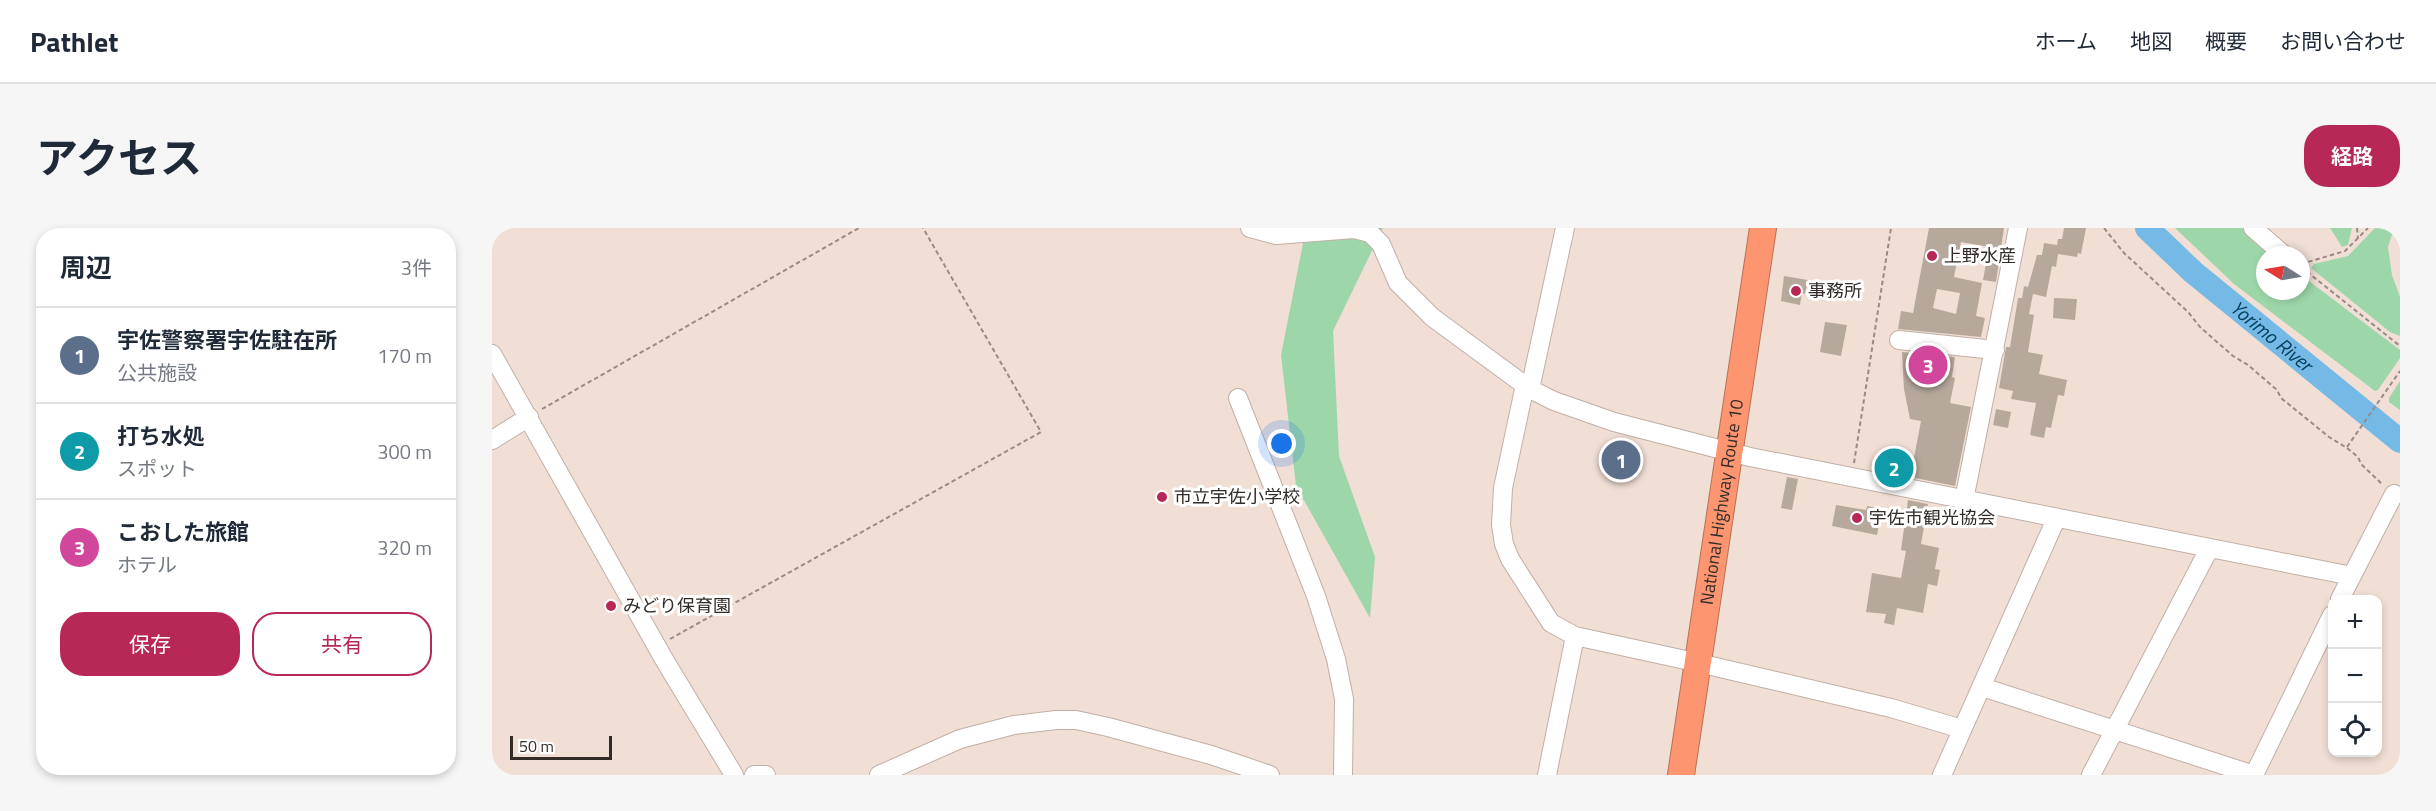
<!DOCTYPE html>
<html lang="ja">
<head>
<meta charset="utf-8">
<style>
  :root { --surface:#fff; --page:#f6f6f7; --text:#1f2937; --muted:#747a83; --line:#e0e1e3; --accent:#b72856 }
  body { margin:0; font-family:"Titillium Web","Noto Sans JP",sans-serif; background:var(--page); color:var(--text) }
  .controls { position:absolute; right:18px; bottom:18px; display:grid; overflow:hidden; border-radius:12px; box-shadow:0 3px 9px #0003 }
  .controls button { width:54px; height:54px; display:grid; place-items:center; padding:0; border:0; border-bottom:2px solid var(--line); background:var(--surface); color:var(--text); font:30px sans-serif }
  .compass { position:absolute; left:1764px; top:18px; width:54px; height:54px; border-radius:50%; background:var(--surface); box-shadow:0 3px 9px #0003; rotate:281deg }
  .scale { position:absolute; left:18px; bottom:15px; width:102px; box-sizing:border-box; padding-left:6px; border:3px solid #322b28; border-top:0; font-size:16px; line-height:21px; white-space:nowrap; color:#322b28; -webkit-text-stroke:4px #fff; paint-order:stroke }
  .you { position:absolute; left:790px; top:216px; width:21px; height:21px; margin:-15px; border:4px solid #fff; border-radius:50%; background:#1a73e8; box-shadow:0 0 0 9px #1a73e833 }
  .badge { display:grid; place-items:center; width:39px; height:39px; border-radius:50%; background:var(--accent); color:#fff; font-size:20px; font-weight:700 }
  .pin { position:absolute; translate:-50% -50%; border:3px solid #fff; box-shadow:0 2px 6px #0006 }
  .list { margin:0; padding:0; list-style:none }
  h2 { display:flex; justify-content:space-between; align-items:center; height:78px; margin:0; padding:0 24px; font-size:26px }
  h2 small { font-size:20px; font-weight:400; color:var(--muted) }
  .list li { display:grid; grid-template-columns:39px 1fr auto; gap:18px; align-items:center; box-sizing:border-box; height:96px; padding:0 24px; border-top:2px solid var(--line) }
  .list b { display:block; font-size:22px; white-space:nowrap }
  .list p { margin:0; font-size:20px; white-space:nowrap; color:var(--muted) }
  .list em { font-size:20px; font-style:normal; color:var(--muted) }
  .actions { display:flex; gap:12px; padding:18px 24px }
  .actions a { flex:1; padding:14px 0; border:2px solid var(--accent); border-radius:24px; text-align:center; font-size:21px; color:var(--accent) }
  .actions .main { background:var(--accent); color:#fff }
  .icon { flex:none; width:33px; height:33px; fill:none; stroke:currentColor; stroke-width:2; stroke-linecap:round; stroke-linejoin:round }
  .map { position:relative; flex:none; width:1908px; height:547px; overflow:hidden; border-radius:24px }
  header { display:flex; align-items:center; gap:36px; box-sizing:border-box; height:84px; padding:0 30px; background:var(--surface); border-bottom:2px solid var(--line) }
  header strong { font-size:28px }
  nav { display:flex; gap:33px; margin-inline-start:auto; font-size:21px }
  .intro { display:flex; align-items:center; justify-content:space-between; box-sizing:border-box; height:144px; padding:0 36px }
  h1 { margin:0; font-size:42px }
  .button { padding:15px 27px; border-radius:24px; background:var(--accent); color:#fff; font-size:21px; font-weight:700 }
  main { display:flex; gap:36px; padding:0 36px }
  aside { flex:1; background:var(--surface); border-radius:24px; box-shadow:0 3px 9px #0003 }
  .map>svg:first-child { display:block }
</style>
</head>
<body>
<header>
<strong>Pathlet</strong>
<nav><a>ホーム</a><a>地図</a><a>概要</a><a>お問い合わせ</a></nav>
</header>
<div class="intro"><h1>アクセス</h1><a class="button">経路</a></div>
<main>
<aside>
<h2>周辺<small>3件</small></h2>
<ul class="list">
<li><span class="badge" style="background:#5c6f8a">1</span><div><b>宇佐警察署宇佐駐在所</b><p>公共施設</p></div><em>170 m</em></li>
<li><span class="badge" style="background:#0f9aa8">2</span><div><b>打ち水処</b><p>スポット</p></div><em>300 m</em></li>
<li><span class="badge" style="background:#d1479c">3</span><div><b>こおした旅館</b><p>ホテル</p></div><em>320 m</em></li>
</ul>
<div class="actions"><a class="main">保存</a><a>共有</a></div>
</aside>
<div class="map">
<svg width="1908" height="547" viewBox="0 0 1908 547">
  <rect width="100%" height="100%" fill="#f1dfd5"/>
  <path fill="#9dd6a8" d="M814,0h77l-50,103 6,125 36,101 -5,61 -74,-132 -15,-131z
    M1683,0h72l29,27h-11v36h36v-16l99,75v8l-22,32 -3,1 -141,-107z
    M1838,0h22l-4,17 -6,2z
    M1883,0h19l-6,19 4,28 8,22v39l-10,-4 -79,-64 3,-4 34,-8z
    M1908,153v29l-11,-8v-4z"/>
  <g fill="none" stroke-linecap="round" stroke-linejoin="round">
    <path stroke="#75bae6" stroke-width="24" id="s1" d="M1655,0l46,44 207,169"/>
  </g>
  <path fill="#b7a89c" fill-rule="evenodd" d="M1437,0h75l-8,54 -13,-2 6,-33 -28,-5 -7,35 28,6 -6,33 9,2 -4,19 -83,-8 3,-18 12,2zM1445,61l23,4 -4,21 -23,-6z
    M1572,0h22l-5,26 -3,-1 -1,4 -19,-3 -2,13 -4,-1 -6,31 -13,-3 -4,20 5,1 -6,37 15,3 -4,19 28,6 -3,16 -6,-1 -7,33 -5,-1 -2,11 -14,-3 6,-32 -25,-4 2,-8 -14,-3 7,-41h4l8,-49h4l2,-12 4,1 9,-32h5l2,-12 13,2 1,-6h4z
    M1292,48l24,4 -3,14 -3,-1 -2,12 -19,-4z
    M1562,70l23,1 -2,21 -22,-2z
    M1333,94l22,3 -6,31 -21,-4z
    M1410,124l53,5 -3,20 3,1 -5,25 21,4 -16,79 -70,-14 3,-13 25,4 8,-42 -11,-2 -6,-30z
    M1504,181l15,3 -3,16 -15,-3z
    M1295,249l11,2 -6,31 -11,-2z
    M1416,272l20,4 -7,40 18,4 -4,21 5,1 -3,16 -9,-2 -5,29 -26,-5 -3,17 -10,-2 2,-9 -20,-2 6,-39 29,5 5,-27 -5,-1z
    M1344,277l30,5 1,-4 15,3 -5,26 -45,-9z"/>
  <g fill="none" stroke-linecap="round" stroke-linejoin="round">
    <g stroke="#c1afa6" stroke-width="20">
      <path id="minor" d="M758,0l26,7 78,-6 16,4 11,11 17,39 34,34 98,72 24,12 60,21 136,35 602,119
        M1761,0l31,27
        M1407,112l96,10
        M0,126l173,307 69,114
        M1033,157l-22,103 -2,37 3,19 6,15 41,64 24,13 115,25 201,47 71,21
        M1038,161l35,-161
        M746,170l78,198 20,63 8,40 -1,76
        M0,212l37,-23
        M1472,272l54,-272
        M1848,371l54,-105
        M1490,459l272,88 78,-160
        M262,547h12
        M387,547l81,-36 54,-14 42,-5h20l32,7 103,28 59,20
        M1055,547l28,-139
        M1450,547l114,-256
        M1599,547l118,-226"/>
    </g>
    <g stroke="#b67157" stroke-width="28">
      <g id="highway">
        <path id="s2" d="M1189,547l82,-547"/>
      </g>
    </g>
    <path stroke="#988b85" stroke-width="2" stroke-dasharray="4.5 3" stroke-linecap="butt" d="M1612,0l20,25 64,59 12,15 33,29 15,9 29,25 4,8 48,39 18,11 11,9 3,7 21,20
      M1865,0l1,11
      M1809,36l44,-13 23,-23
      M1809,39l99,79
      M50,181l317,-181
      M1855,219l53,-76
      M1362,235l37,-235
      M178,411l371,-207 -118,-204"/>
    <use href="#minor" stroke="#fff" stroke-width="18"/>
    <use href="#highway" stroke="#fd9670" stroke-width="26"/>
  </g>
  <g fill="#b72856" stroke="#fff" stroke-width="2">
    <circle cx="1440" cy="28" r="6"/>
    <circle cx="1304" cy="63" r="6"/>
    <circle cx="670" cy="269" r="6"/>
    <circle cx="1365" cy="290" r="6"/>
    <circle cx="119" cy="378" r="6"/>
  </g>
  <g text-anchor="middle" stroke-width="6" stroke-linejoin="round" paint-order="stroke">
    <g font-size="18" fill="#322b28" stroke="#fff" text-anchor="start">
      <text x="1452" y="34">上野水産</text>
      <text x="1316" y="69">事務所</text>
      <text x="682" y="275">市立宇佐小学校</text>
      <text x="1377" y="296">宇佐市観光協会</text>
      <text x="131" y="384">みどり保育園</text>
    </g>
    <g font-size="18" fill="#322b28" stroke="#fff">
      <text dy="6" stroke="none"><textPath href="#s2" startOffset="276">National Highway Route 10</textPath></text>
    </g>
    <g font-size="20" font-style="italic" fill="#033e5b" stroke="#fff">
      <text dy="7" stroke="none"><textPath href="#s1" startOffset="165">Yorimo River</textPath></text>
    </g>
  </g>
</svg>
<div class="controls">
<button>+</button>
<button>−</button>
<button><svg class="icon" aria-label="locate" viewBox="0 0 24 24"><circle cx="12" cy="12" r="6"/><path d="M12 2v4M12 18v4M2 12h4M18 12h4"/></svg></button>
</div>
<svg class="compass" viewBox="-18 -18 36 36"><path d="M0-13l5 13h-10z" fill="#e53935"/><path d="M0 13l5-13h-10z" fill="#747a83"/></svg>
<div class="scale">50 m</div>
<div class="you"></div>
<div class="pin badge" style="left:1129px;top:232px;background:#5c6f8a">1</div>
<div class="pin badge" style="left:1402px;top:240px;background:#0f9aa8">2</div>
<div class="pin badge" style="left:1436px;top:137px;background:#d1479c">3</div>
</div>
</main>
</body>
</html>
